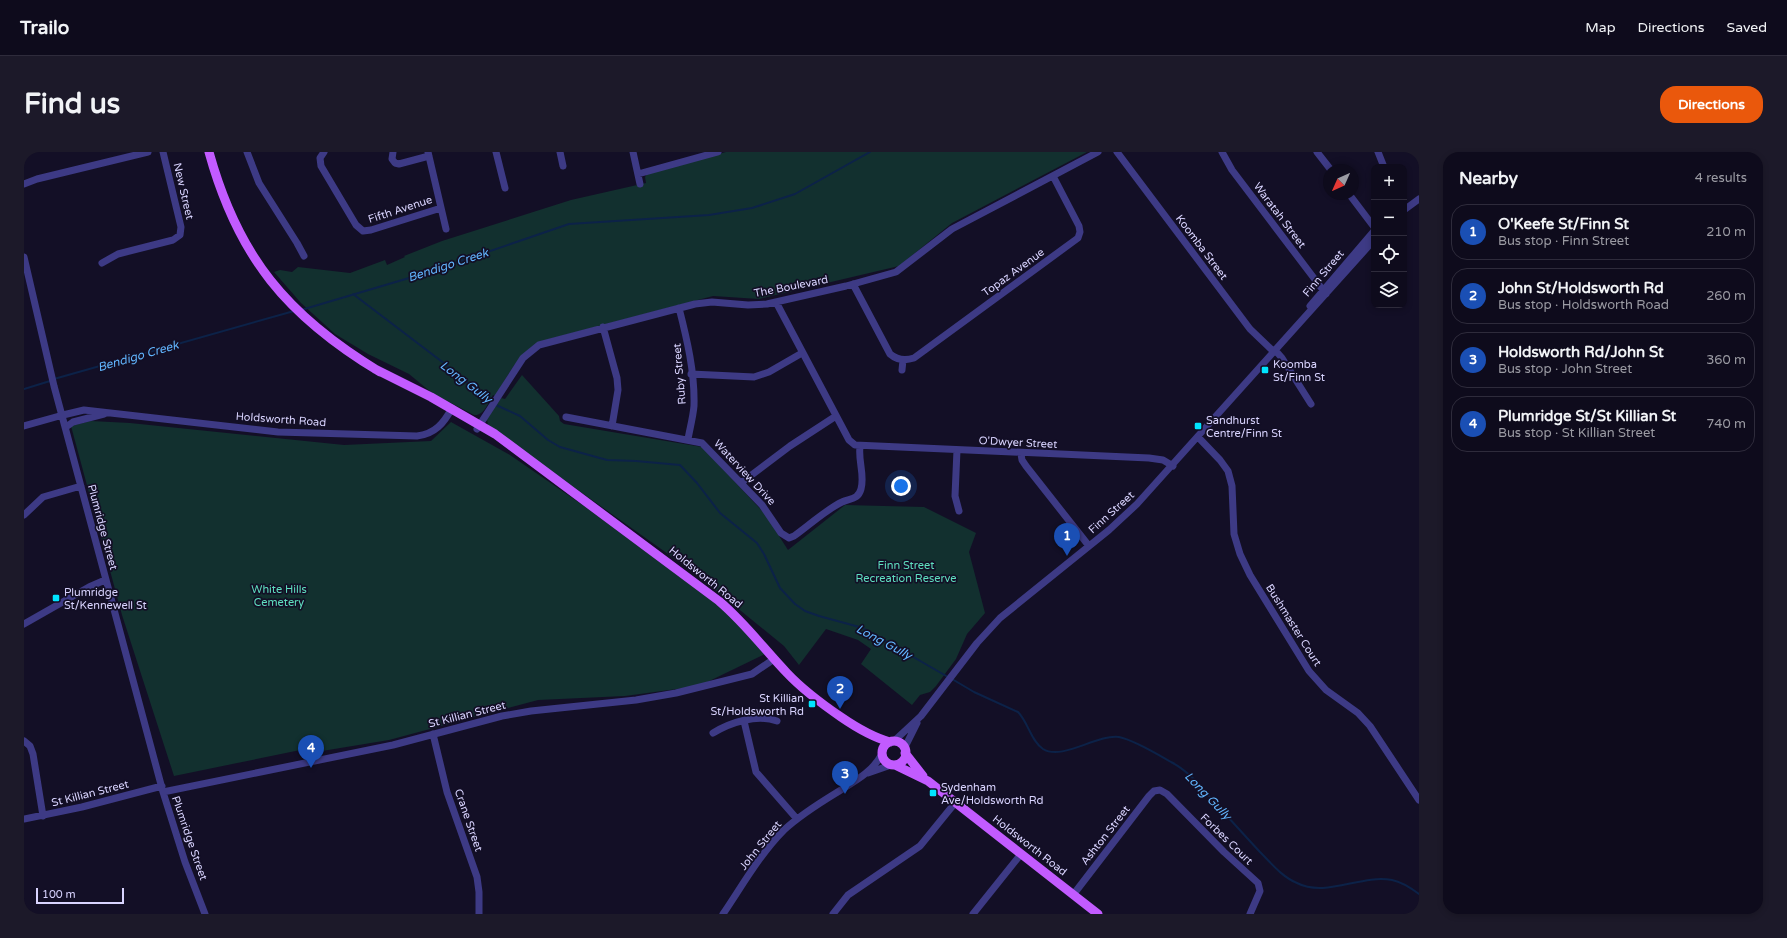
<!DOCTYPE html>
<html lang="en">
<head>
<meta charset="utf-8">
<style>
  :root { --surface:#0e0b1c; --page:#1c1929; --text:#f1f3f6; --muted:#9b9ba3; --line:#2e2b3b; --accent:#ea580c }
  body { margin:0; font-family:"Varela Round",sans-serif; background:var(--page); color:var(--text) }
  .controls { position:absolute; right:12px; top:12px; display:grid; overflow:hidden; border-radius:8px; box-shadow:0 2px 6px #0003 }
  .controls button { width:36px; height:36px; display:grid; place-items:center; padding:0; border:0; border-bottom:1px solid var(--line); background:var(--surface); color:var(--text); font:20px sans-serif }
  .compass { position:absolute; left:1299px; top:12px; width:36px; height:36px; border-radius:50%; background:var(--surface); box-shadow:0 2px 6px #0003; rotate:225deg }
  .scale { position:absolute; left:12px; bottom:10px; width:88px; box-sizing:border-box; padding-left:4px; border:2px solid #d9d4ff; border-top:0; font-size:11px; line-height:14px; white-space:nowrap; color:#d9d4ff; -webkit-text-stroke:3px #130f26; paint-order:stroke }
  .you { position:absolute; left:877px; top:334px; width:14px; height:14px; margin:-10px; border:3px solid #fff; border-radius:50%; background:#1a73e8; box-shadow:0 0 0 6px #1a73e833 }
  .badge { display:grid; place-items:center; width:26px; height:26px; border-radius:50%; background:var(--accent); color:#fff; font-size:13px; font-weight:700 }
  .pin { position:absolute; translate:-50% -33px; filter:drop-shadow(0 1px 2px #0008) }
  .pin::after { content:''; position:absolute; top:21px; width:14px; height:12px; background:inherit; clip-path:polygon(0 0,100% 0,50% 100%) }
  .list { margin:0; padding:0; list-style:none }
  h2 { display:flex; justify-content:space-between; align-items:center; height:52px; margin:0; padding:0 16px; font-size:17px }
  h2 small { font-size:13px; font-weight:400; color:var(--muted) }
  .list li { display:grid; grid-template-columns:26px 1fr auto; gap:12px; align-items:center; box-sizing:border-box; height:56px; margin:0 8px 8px; padding:0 8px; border:1px solid var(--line); border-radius:16px }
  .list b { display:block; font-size:15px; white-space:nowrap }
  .list p { margin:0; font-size:13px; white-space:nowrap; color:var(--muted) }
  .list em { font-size:13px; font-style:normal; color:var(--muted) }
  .icon { flex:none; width:22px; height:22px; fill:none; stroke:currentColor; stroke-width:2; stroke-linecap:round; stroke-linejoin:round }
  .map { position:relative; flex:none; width:1395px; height:762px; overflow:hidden; border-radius:16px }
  header { display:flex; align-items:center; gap:24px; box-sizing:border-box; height:56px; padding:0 20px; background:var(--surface); border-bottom:1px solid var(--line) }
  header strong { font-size:19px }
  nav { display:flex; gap:22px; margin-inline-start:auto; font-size:14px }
  .intro { display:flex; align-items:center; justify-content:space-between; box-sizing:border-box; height:96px; padding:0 24px }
  h1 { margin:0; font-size:28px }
  .button { padding:10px 18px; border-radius:16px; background:var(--accent); color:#fff; font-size:14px; font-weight:700 }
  main { display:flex; gap:24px; padding:0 24px }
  aside { flex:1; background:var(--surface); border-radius:16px; box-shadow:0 2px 6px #0003 }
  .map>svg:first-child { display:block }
</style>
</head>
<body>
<header>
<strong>Trailo</strong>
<nav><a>Map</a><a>Directions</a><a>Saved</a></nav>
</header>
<div class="intro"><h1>Find us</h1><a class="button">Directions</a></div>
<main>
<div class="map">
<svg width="1395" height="762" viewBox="0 0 1395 762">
  <rect width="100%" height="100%" fill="#130f26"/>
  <path fill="#12302f" d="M702,0h361l-135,71 -53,43 -140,33 -46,-3 -171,45c-23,10 -34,35 -47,55l-2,-1c-5,8 -9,21 -19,20l-42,-22 -23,-19 -41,-20 -33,-20 -34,-31 -27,-31 6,-2 12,2 6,-5 52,6 35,-13 2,5 18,-8 -1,-1 38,-15 129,-41 75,-17 -1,-6 2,-3z
    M498,223l37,41 1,5 4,3 138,23 63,67 23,36 57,-45 79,2 52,26 -7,19 16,61 -18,21 -11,25 -20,27 -6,6 -10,3 -8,10 -51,-41 10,-15 -13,-9 -32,-11 -27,36 -15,-19 -92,-75 -204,-145 -1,-7 14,-21 4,1z
    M67,269l39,2 214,22 87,-4 20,-19 59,33 74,51 142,105 39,43 -66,32 -74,10 -87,4 -149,40 -73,12 -1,-5 -141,29 -52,-161 -51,-189z"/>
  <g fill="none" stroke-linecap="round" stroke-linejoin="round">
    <path stroke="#0c2248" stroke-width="2" d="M329,142l92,70 47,39
      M277,158l125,-37 143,-49 140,-9 43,-7 43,-14 75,-42
      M30,227l240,-68
      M0,237l26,-8
      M472,253l24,11 28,24 12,7 47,13 29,1 44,4 17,18 23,30 37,30 7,11 16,34 15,16 10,7 14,5 44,12 85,49
      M928,527l22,13 44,20c10,10 13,29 25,37 19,12 54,-15 76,-12 15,3 38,17 52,25 18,9 31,26 44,41 15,16 30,33 45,49 11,11 22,25 37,31 29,15 64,-9 95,-3 10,2 19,8 27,14"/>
    <path stroke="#3d3a85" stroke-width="7" d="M223,0l12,31 38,60 7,13
      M300,0l-4,6 1,8 35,59 7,6 8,-1 70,-22
      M369,0l-1,7 3,4 4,1 30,-8
      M404,0l18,77
      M472,0l9,36
      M536,0l3,14
      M609,0l7,32
      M1093,0l133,177 23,22
      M1198,0l10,18 94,124
      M1293,0l14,18
      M1354,0l6,15
      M614,22l80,-22
      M0,32l13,-5 111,-27
      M1325,42l25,33
      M1380,58l15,-11
      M0,105l30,129 109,406 22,70 20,52
      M78,111l16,-9 55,-14 7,-5 1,-8 -18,-75
      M829,132l37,70c7,6 15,7 24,4l164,-120 2,-6 -1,-6 -26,-50
      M752,150l73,138 6,5 294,13 14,2 10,6
      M1286,154l64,-75
      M655,156c8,31 16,65 15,98 -1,11 -4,22 -6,33
      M579,175l14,51 1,12 -6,36
      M1251,198l7,8 29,46
      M878,218l1,-10
      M667,222l63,3 15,-5 33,-19
      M542,265l136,26 60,62 19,28 8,5 5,-2c14,-10 33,-27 48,-34 8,-4 16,-2 19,-13 4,-14 -3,-28 -1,-42
      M0,274l39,-11 21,-5 194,22 139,4c18,-2 27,-13 35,-28
      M42,275l7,-5 31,-8
      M453,277l46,-71 16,-13 156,-41 17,-2 36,3 19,-1 79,-18 50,-14 56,-43 146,-77
      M1174,285l22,23 8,11 4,15 2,48 6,20 10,21 59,96 17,19 32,23 12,13 49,74
      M933,298l-2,46 4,15
      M997,302l1,6 4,6 63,80
      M717,331l49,-37 46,-30
      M0,363l19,-18 38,-11
      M0,472l65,-37 16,-7
      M720,569l12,51 41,47
      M689,581c18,-11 44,-19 64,-12
      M409,582l14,58 30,85 2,15v22
      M0,589l6,5 3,8 10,62
      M869,590l28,-26 56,-73 23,-25 109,-88 28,-26 237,-264
      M880,597l13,-26
      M844,621l23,-8
      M139,640l230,-47 109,-29 29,-5 105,-11 40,-7 76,-19 22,-15
      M0,667l58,-12 80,-21
      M1049,743l76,-99 5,-5 6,-1 7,4 57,58 34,31 2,8 -10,23
      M699,762c19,-28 37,-60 61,-84 15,-14 34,-26 52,-37 17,-11 36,-20 46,-39
      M809,762l15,-19 72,-49 35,-43
      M949,762l48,-60"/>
    <path stroke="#c25bff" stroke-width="9" d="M185,0c29,105 78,164 171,220
      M351,217l56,28 64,37 224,167c26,22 45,48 68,72 16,17 35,31 54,44 16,11 31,20 49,25
      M858 601a12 12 0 1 1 24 0a12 12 0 1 1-24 0Z
      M881,601l18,23
      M871,613l33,16 170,133"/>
  </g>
  <g fill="#00e5ff" stroke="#130f26" stroke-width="1.5">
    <rect x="1237" y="214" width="8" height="8" rx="2"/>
    <rect x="1170" y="270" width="8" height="8" rx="2"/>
    <rect x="28" y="442" width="8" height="8" rx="2"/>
    <rect x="784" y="548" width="8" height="8" rx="2"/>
    <rect x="905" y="637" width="8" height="8" rx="2"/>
  </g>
  <g text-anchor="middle" stroke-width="3.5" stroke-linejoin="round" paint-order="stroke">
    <g font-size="11" fill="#d9d4ff" stroke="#130f26">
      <text transform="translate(160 39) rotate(77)" y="4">New Street</text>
      <text transform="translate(376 57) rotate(-18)" y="4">Fifth Avenue</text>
      <text transform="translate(1256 63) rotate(53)" y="4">Waratah Street</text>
      <text transform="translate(1178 95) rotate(53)" y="4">Koomba Street</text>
      <text transform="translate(989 120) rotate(-36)" y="4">Topaz Avenue</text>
      <text transform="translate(1299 121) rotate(-50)" y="4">Finn Street</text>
      <text transform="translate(767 134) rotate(-11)" y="4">The Boulevard</text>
      <text transform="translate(655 222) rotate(-95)" y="4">Ruby Street</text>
      <text transform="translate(257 267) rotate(4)" y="4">Holdsworth Road</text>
      <text transform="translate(994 290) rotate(3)" y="4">O'Dwyer Street</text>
      <text transform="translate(721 320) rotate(47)" y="4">Waterview Drive</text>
      <text transform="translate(1087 360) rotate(-42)" y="4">Finn Street</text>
      <text transform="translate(79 375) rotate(75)" y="4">Plumridge Street</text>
      <text transform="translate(682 425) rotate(39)" y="4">Holdsworth Road</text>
      <text transform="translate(1270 473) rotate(58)" y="4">Bushmaster Court</text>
      <text transform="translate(443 562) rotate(-14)" y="4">St Killian Street</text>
      <text transform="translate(66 641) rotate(-14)" y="4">St Killian Street</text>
      <text transform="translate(445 668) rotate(71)" y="4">Crane Street</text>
      <text transform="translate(1081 683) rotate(-52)" y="4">Ashton Street</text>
      <text transform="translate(166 686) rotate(71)" y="4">Plumridge Street</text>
      <text transform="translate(1203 687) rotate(44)" y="4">Forbes Court</text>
      <text transform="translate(736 693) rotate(-51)" y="4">John Street</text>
      <text transform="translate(1006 693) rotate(38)" y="4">Holdsworth Road</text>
    </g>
    <g font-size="11" fill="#d9d4ff" stroke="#130f26" text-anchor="start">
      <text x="1249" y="216">Koomba<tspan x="1249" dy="13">St/Finn St</tspan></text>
      <text x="1182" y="272">Sandhurst<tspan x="1182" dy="13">Centre/Finn St</tspan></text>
      <text x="40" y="444">Plumridge<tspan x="40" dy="13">St/Kennewell St</tspan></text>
      <text x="780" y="550" text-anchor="end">St Killian<tspan x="780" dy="13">St/Holdsworth Rd</tspan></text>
      <text x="917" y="639">Sydenham<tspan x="917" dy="13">Ave/Holdsworth Rd</tspan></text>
    </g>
    <g font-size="11" fill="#5fe0c0" stroke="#130f26">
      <text x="882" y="417">Finn Street<tspan x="882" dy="13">Recreation Reserve</tspan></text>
      <text x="255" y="441">White Hills<tspan x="255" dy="13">Cemetery</tspan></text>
    </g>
    <g font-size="12" font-style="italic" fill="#62b6ff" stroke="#130f26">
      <text transform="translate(424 113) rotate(-18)" y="4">Bendigo Creek</text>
      <text transform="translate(114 204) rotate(-16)" y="4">Bendigo Creek</text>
      <text transform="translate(442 230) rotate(37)" y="4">Long Gully</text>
      <text transform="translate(860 490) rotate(28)" y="4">Long Gully</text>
      <text transform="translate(1184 644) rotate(46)" y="4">Long Gully</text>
    </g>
  </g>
</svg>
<div class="controls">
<button>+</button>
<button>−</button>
<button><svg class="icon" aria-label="locate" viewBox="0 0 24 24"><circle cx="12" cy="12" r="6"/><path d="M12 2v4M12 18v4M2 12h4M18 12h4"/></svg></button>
<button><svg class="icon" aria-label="layers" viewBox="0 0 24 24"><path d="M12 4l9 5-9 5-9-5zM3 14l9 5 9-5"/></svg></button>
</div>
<svg class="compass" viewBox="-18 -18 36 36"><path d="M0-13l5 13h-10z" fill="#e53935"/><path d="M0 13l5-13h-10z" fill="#9b9ba3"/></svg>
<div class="scale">100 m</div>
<div class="you"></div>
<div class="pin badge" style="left:1043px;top:404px;background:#1a4fb4">1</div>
<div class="pin badge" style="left:816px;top:557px;background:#1a4fb4">2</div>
<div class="pin badge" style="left:821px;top:642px;background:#1a4fb4">3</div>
<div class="pin badge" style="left:287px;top:616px;background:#1a4fb4">4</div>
</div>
<aside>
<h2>Nearby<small>4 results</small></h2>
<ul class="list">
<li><span class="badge" style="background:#1a4fb4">1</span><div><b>O'Keefe St/Finn St</b><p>Bus stop · Finn Street</p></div><em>210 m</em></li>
<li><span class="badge" style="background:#1a4fb4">2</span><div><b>John St/Holdsworth Rd</b><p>Bus stop · Holdsworth Road</p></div><em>260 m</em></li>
<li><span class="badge" style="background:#1a4fb4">3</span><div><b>Holdsworth Rd/John St</b><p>Bus stop · John Street</p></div><em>360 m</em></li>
<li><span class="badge" style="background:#1a4fb4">4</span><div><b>Plumridge St/St Killian St</b><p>Bus stop · St Killian Street</p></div><em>740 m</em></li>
</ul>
</aside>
</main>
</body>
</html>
